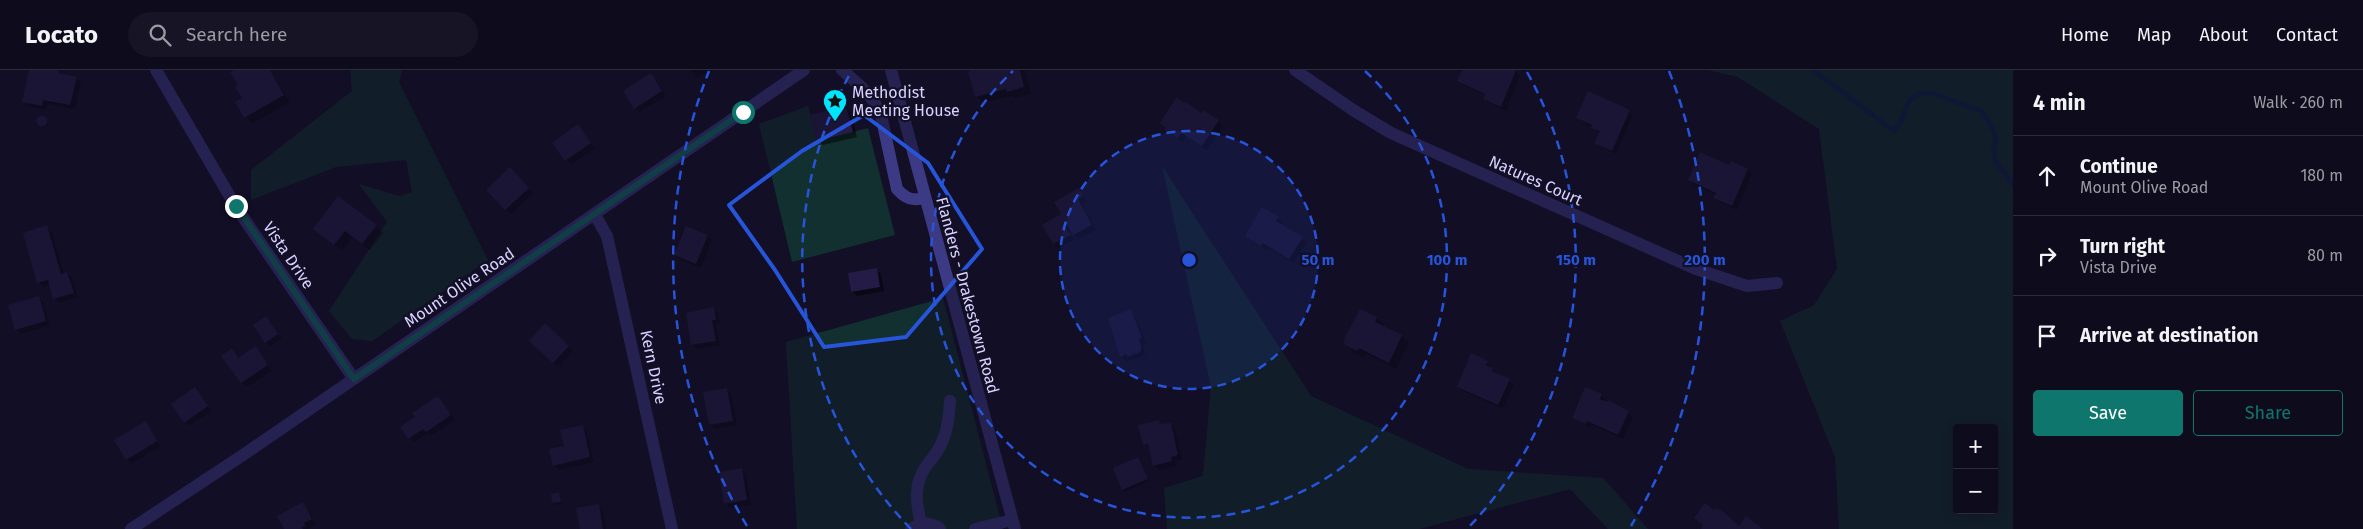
<!DOCTYPE html>
<html lang="en">
<head>
<meta charset="utf-8">
<style>
  :root { --surface:#0e0b1c; --page:#171425; --text:#f1f3f6; --muted:#9b9ba3; --line:#2e2b3b; --accent:#0f766e }
  body { margin:0; font-family:"Fira Sans",sans-serif; background:var(--page); color:var(--text) }
  .controls { position:absolute; right:15px; bottom:15px; display:grid; overflow:hidden; border-radius:5px; box-shadow:0 2px 12px #0003 }
  .controls button { width:45px; height:45px; display:grid; place-items:center; padding:0; border:0; border-bottom:1px solid var(--line); background:var(--surface); color:var(--text); font:25px sans-serif }
  .stop { position:absolute; width:15px; height:15px; margin:-11px; border:4px solid #0f766e; border-radius:50%; background:#fff }
  .stop.end { background:#0f766e; border-color:#fff; box-shadow:0 1px 5px #0008 }
  .list { margin:0; padding:0; list-style:none }
  h2 { display:flex; justify-content:space-between; align-items:center; height:65px; margin:0; padding:0 20px; font-size:21px }
  h2 small { font-size:16px; font-weight:400; color:var(--muted) }
  .list li { display:grid; grid-template-columns:32px 1fr auto; gap:15px; align-items:center; box-sizing:border-box; height:80px; padding:0 20px; border-top:1px solid var(--line) }
  .list b { display:block; font-size:19px; white-space:nowrap }
  .list p { margin:0; font-size:16px; white-space:nowrap; color:var(--muted) }
  .list em { font-size:16px; font-style:normal; color:var(--muted) }
  .actions { display:flex; gap:10px; padding:15px 20px }
  .actions a { flex:1; padding:11px 0; border:1px solid var(--accent); border-radius:5px; text-align:center; font-size:18px; color:var(--accent) }
  .actions .main { background:var(--accent); color:#fff }
  .icon { flex:none; width:28px; height:28px; fill:none; stroke:currentColor; stroke-width:2; stroke-linecap:round; stroke-linejoin:round }
  .map { position:relative; flex:none; width:2013px; height:459px; overflow:hidden }
  header { display:flex; align-items:center; gap:30px; box-sizing:border-box; height:70px; padding:0 25px; background:var(--surface); border-bottom:1px solid var(--line) }
  header strong { font-size:24px }
  nav { display:flex; gap:28px; margin-inline-start:auto; font-size:18px }
  .search { width:350px; height:45px; background:var(--page); display:flex; align-items:center; gap:12px; box-sizing:border-box; padding:0 18px; border-radius:28px; color:var(--muted); font-size:19px }
  main { display:flex }
  aside { flex:1; background:var(--surface) }
  .map>svg:first-child { display:block }
</style>
</head>
<body>
<header>
<strong>Locato</strong>
<div class="search"><svg class="icon" aria-label="search" viewBox="0 0 24 24"><circle cx="10" cy="10" r="6"/><path d="M15 15l6 6"/></svg>Search here</div>
<nav><a>Home</a><a>Map</a><a>About</a><a>Contact</a></nav>
</header>
<main>
<div class="map">
<svg width="2013" height="459" viewBox="0 0 2013 459">
  <rect width="100%" height="100%" fill="#130f26"/>
  <path fill="#12302f" fill-rule="evenodd" d="M350,0h52l-3,12 89,178 -116,81 -20,-2 -23,-28 58,-89 -28,-38 40,12 13,-4 -6,-32 -70,7 -85,33v-30l101,-79z
    M1708,0h305v459h-174l-4,-72 -55,-136 34,-16 23,-36 -18,-140 -81,-52zM1957,358h37v82h-37z
    M808,36l9,35 51,-13 27,107 -103,27 -33,-138z
    M1162,96l149,230 157,73 135,9 45,51h-40l-38,-40 -151,40h-252l-3,-41 39,-12 8,-89z
    M943,228l60,231h-206l-11,-187z"/>
  <path fill="#0007" d="M30,0h24l22,8 5,4 -6,27 -27,-5 -2,6 -18,-4 -5,-5z
    M236,0h34l20,32 -38,22 -16,-22 7,-4z
    M690,0h20l-13,8z
    M979,0h46l6,24 -16,4 -3,-2 -29,7 -7,-7z
    M1463,0l53,1 4,4 -14,36 -17,-8 -5,-4 1,-4 -22,-10 -5,-5z
    M651,5l15,21 -26,16 -5,-4z
    M846,37l5,5 6,25 -34,8 -5,-4 -6,-25z
    M1629,41l4,4 -17,39 -15,-7 -5,-4 4,-10 -23,-15z
    M1201,45l17,6 5,5 -16,24 -20,-14 -4,6 -17,-12z
    M38 52a5 5 0 1 1 10 0a5 5 0 1 1-10 0Z
    M578,56l17,22 -24,17 -18,-22z
    M1730,97l18,3 4,4 -15,36 -17,-8 -5,-4 1,-3 -22,-10 -4,-5z
    M510,99l23,25 -22,20 -23,-24z
    M1079,120l8,11 -5,3 14,26 -17,9 -7,-9 -3,1 1,2 -17,10 9,-28z
    M1278,148l5,5 -2,2 26,17 -13,21 -26,-16 -2,3 -20,-14z
    M376,156l7,7 -13,17 -18,-13 -10,14 -27,-22z
    M47,157l5,5 12,42 3,-1 5,5 6,19 -19,6 -5,-5 -3,-14 -8,3 -4,-5z
    M1071,165l3,5 -16,8 -3,-3z
    M707,166l5,4 -11,28 -21,-8 -5,-5z
    M876,200l5,4 3,17 -27,5 -5,-5z
    M39,228l4,4 7,23 -29,9 -5,-5z
    M714,238l4,5 2,11 -4,1 4,20 -23,4 -5,-5z
    M1361,240l16,8 7,7 -1,2 19,9 7,7 -13,26 -30,-15 -2,4 -12,-7 -7,-7z
    M1131,241l4,5 11,27 -3,1 2,12 -19,5 -5,-5z
    M266,247l16,22 -12,7 -4,-4z
    M545,255l28,26 -15,16 -27,-26z
    M256,278l16,23 -25,16 -5,-5 -10,-32 7,9z
    M1487,292l10,12 17,10 -11,25 -40,-18 -5,-4z
    M195,319l17,22 -23,15 -4,-4z
    M727,319l4,5 6,31 -22,4 -5,-4z
    M1601,325l5,5 -1,2 23,10 5,5 -10,22 -32,-14 -1,3 -16,-11z
    M438,327l17,23 -24,16 -3,-3 -14,10 -13,-16z
    M1158,351l4,4 8,-1 5,5 7,30 -7,2 1,5 -17,4 -5,-5 -3,-16 -7,-5z
    M145,352l16,24 -30,18 -4,-5z
    M583,357l4,4 7,31 -35,8 -5,-5 11,-18z
    M1138,388l11,23 -24,11 -11,-24z
    M741,400l5,4 5,31 -21,3 -5,-5z
    M559,424l3,10 -7,1 -2,-2z
    M303,433l13,21 -7,5h-23z
    M598,436l5,4 3,19h-25z"/>
  <g fill="none" stroke-linecap="round" stroke-linejoin="round">
    <path stroke="#0c2248" stroke-width="5" d="M1813,0l81,61 7,-10 8,-20 9,-7 13,-1 50,18 11,16 4,12 -3,12 3,11 17,22"/>
  </g>
  <path fill="#241b47" d="M29,0h27l3,1v2l18,4 -7,28 -27,-5 -1,6 -20,-4z
    M234,0h36l14,25 -40,23 -9,-16 7,-4 -7,-11 3,-2 -8,-13z
    M971,0h49l4,17 -17,5 -1,-3 -31,8 -7,-25z
    M1462,0h54l-15,37 -18,-8 2,-5 -28,-13z
    M651,3l11,18 -28,18 -11,-18z
    M1588,21l42,19 -18,41 -18,-8 6,-12 -9,-3 1,-3 -16,-7z
    M1176,28l9,5 1,-1 15,11 2,-3 16,10 -17,26 -21,-13 -3,5 -13,-8 1,-2 -6,-5z
    M846,36l7,26 -36,9 -7,-26z
    M36.5 51a5.5 5.5 0 1 1 11 0a5.5 5.5 0 1 1-11 0Z
    M578,54l13,19 -26,18 -13,-18z
    M1700,82l29,13 2,-4 17,8 -16,37 -19,-8 3,-5 -28,-13z
    M510,97l19,21 -24,22 -19,-20z
    M1079,118l4,8 -5,3 14,26 -19,10 -6,-10 -2,1 5,9 -17,9 -11,-19 19,-11 -7,-12z
    M338,126l39,29 -15,19 -17,-13 -11,14 -21,-16z
    M1262,137l17,10 -3,4 27,16 -14,22 -26,-16 -2,3 -16,-10z
    M47,155l14,49 6,-2 7,21 -21,6 -5,-19 -11,3 -14,-50z
    M686,156l22,9 -12,29 -22,-9z
    M877,198l3,19 -29,5 -3,-19z
    M39,226l7,25 -31,9 -7,-25z
    M714,237l2,13h-4l4,21 -25,4 -5,-32z
    M1131,239l11,29 -3,1 3,10h-2l1,3 -14,5v-3l-7,3 -12,-39z
    M1360,239l17,8 -2,5 27,13 -13,28 -30,-15 -2,3 -14,-7 2,-4 -1,-1z
    M266,246l12,18 -13,9 -12,-18z
    M545,253l24,23 -16,17 -24,-22z
    M256,276l12,19 -27,18 -20,-27 11,-8 6,10z
    M1471,283l17,8 -2,4 7,3 -1,3 18,8 -12,26 -41,-18z
    M195,317l13,19 -24,17 -13,-19z
    M1585,317l17,7 -2,5 7,3 1,-2 21,11 -11,24 -31,-14 -1,3 -14,-6z
    M727,318l6,33 -24,4 -6,-33z
    M438,326l13,19 -25,17 -3,-3 -15,10 -8,-12 14,-10 -2,-4z
    M1159,350l1,4 11,-1 7,32 -7,2 1,4 -19,5 -5,-22 -5,1 -5,-20z
    M146,351l11,20 -31,19 -12,-20z
    M583,355l7,32 -37,9 -4,-17 15,-3 -4,-16z
    M1138,387l10,22 -26,11 -9,-22z
    M742,398l5,32 -23,4 -5,-32z
    M559,422l2,10 -9,1 -1,-9z
    M303,432l9,17 -8,4 2,3 -4,1 1,2h-19l-7,-13z
    M1705,433l9,7 2,-2 9,5 14,13 7,-10 17,13h-62l2,-4 -9,-7z
    M599,434l4,25h-23l-4,-21z"/>
  <g fill="none" stroke-linecap="round" stroke-linejoin="round">
    <path stroke="#3d3a85" stroke-width="12" d="M156,0l80,137 118,172
      M842,0c16,14 31,25 39,45l16,74c9,10 15,12 28,9
      M891,0l124,459
      M1295,0l58,40 38,23 305,136 51,17 30,-3
      M595,145l12,21 65,293
      M921,454c-5,-22 -8,-40 6,-59 5,-7 12,-14 15,-23 6,-13 7,-27 8,-41
      M131,459l112,-74 561,-385
      M911,459c9,-7 21,-7 29,0
      M975,459l37,-9"/>
  </g>
  <g fill="none" stroke-linecap="round" stroke-linejoin="round">
    <path stroke="#0f766e" stroke-width="6" d="M236,136l118,173 389,-267"/>
  </g>
  <path d="M0 0H2013V459H0ZM864,45l64,48 54,86 -76,88 -82,10 -49,-77 -46,-65 73,-54z" fill="#130f26" fill-opacity=".55" fill-rule="evenodd"/>
  <path fill="none" stroke="#2655da" stroke-width="4" stroke-linejoin="round" d="M864,45l64,48 54,86 -76,88 -82,10 -49,-77 -46,-65 73,-54z"/>
  <circle cx="1189" cy="190" r="129" fill="#2655da" fill-opacity=".12"/>
  <g fill="none" stroke="#2655da" stroke-width="2.5" stroke-dasharray="9 6">
    <circle cx="1189" cy="190" r="129"/>
    <path d="M1365 1A258 258 0 1 1 1013 1"/>
    <path d="M911 459A387 387 0 0 1 851 2M1527 2A387 387 0 0 1 1467 459"/>
    <path d="M747 456A516 516 0 0 1 709 1M1669 1A516 516 0 0 1 1631 456"/>
  </g>
  <defs>
    <g id="sight-pin" transform="scale(1.25)"><path d="M0 17L-7.5 6A9.5 9.5 0 1 1 7.5 6Z" fill="#00e5ff" stroke="#130f26"/><path d="M0-6L1.8-2.2L6-1.7L2.9 1.2L3.7 5.4L0 3.3L-3.7 5.4L-2.9 1.2L-6-1.7L-1.8-2.2Z" fill="#111"/></g>
  </defs>
  <g fill-rule="evenodd">
    <use href="#sight-pin" x="835" y="31"/>
  </g>
  <g text-anchor="middle" stroke-width="4.5" stroke-linejoin="round" paint-order="stroke">
    <g font-size="16" fill="#d9d4ff" stroke="#130f26" text-anchor="start">
      <text x="852" y="28">Methodist<tspan x="852" dy="18">Meeting House</tspan></text>
    </g>
    <g font-size="16" fill="#d9d4ff" stroke="#130f26">
      <text transform="translate(1536 110) rotate(24)" y="6">Natures Court</text>
      <text transform="translate(289 185) rotate(56)" y="6">Vista Drive</text>
      <text transform="translate(459 217) rotate(-34)" y="6">Mount Olive Road</text>
      <text transform="translate(968 225) rotate(75)" y="6">Flanders - Drakestown Road</text>
      <text transform="translate(654 297) rotate(78)" y="6">Kern Drive</text>
    </g>
  </g>
  <circle cx="1189" cy="190" r="8" fill="#2655da" stroke="#130f26" stroke-width="2.5"/>
  <g font-size="15" text-anchor="middle" font-weight="bold" fill="#2655da" stroke="#130f26" stroke-width="4.5" stroke-linejoin="round" paint-order="stroke">
    <text x="1318" y="195">50 m</text>
    <text x="1447" y="195">100 m</text>
    <text x="1576" y="195">150 m</text>
    <text x="1705" y="195">200 m</text>
  </g>
</svg>
<div class="controls">
<button>+</button>
<button>−</button>
</div>
<div class="stop" style="left:743px;top:42px"></div>
<div class="stop end" style="left:236px;top:136px"></div>
</div>
<aside>
<h2>4 min<small>Walk · 260 m</small></h2>
<ul class="list">
<li><svg class="icon" aria-label="ahead" viewBox="0 0 24 24"><path d="M12 20V5M6 11l6-6 6 6"/></svg><div><b>Continue</b><p>Mount Olive Road</p></div><em>180 m</em></li>
<li><svg class="icon" aria-label="right" viewBox="0 0 24 24"><path d="M7 20v-9h11M14 6l5 5-5 5"/></svg><div><b>Turn right</b><p>Vista Drive</p></div><em>80 m</em></li>
<li><svg class="icon" aria-label="arrive" viewBox="0 0 24 24"><path d="M6 21V4h12l-3 4 3 4H6"/></svg><div><b>Arrive at destination</b></div></li>
</ul>
<div class="actions"><a class="main">Save</a><a>Share</a></div>
</aside>
</main>
</body>
</html>
